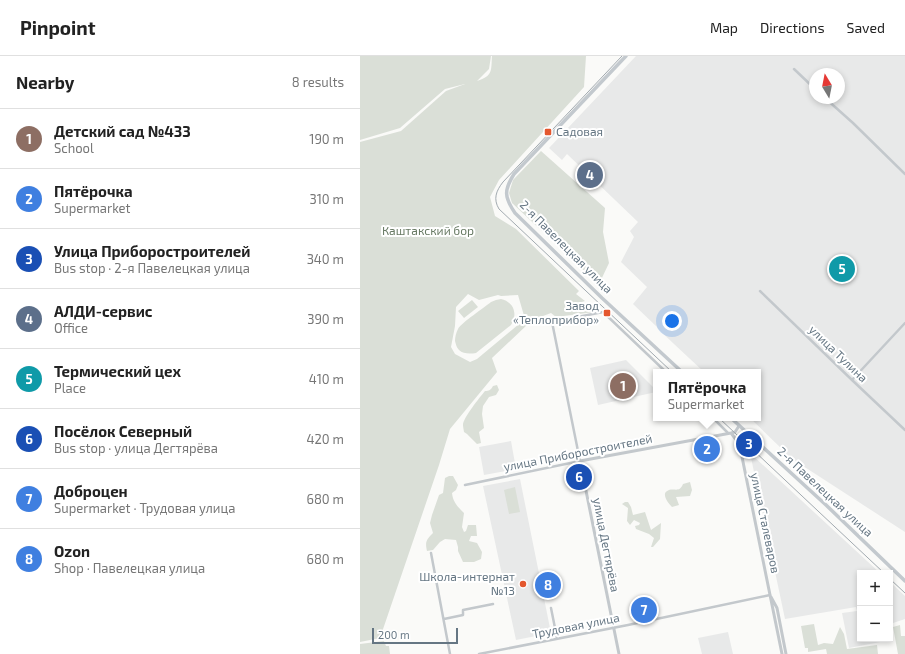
<!DOCTYPE html>
<html lang="en">
<head>
<meta charset="utf-8">
<style>
  :root { --surface:#fff; --page:#f6f6f6; --text:#222; --muted:#767676; --line:#e0e0e0; --accent:#0f766e }
  body { margin:0; font-family:"Exo 2",sans-serif; background:var(--page); color:var(--text) }
  .controls { position:absolute; right:12px; bottom:12px; display:grid; overflow:hidden; border-radius:0px; box-shadow:0 2px 6px #0003 }
  .controls button { width:36px; height:36px; display:grid; place-items:center; padding:0; border:0; border-bottom:1px solid var(--line); background:var(--surface); color:var(--text); font:20px sans-serif }
  .compass { position:absolute; left:449px; top:12px; width:36px; height:36px; border-radius:50%; background:var(--surface); box-shadow:0 2px 6px #0003; rotate:350deg }
  .scale { position:absolute; left:12px; bottom:10px; width:86px; box-sizing:border-box; padding-left:4px; border:2px solid #657683; border-top:0; font-size:11px; line-height:14px; white-space:nowrap; color:#657683; -webkit-text-stroke:3px #fff; paint-order:stroke }
  .you { position:absolute; left:312px; top:265px; width:14px; height:14px; margin:-10px; border:3px solid #fff; border-radius:50%; background:#1a73e8; box-shadow:0 0 0 6px #1a73e833 }
  .badge { display:grid; place-items:center; width:26px; height:26px; border-radius:50%; background:var(--accent); color:#fff; font-size:13px; font-weight:700 }
  .pin { position:absolute; translate:-50% -50%; border:2px solid #fff; box-shadow:0 1px 4px #0006 }
  .popup { position:absolute; left:293px; top:313px; width:108px; height:52px; box-sizing:border-box; display:grid; place-content:center; border-radius:0px; background:var(--surface); filter:drop-shadow(0 1px 3px #0005); font-size:13px; white-space:nowrap; color:var(--muted) }
  .popup b { font-size:15px; color:var(--text) }
  .popup::after { content:''; position:absolute; left:50%; top:100%; margin-left:-8px; border:8px solid transparent; border-top-color:var(--surface) }
  .list { margin:0; padding:0; list-style:none }
  h2 { display:flex; justify-content:space-between; align-items:center; height:52px; margin:0; padding:0 16px; font-size:17px }
  h2 small { font-size:13px; font-weight:400; color:var(--muted) }
  .list li { display:grid; grid-template-columns:26px 1fr auto; gap:12px; align-items:center; box-sizing:border-box; height:60px; padding:0 16px; border-top:1px solid var(--line) }
  .list b { display:block; font-size:15px; white-space:nowrap }
  .list p { margin:0; font-size:13px; white-space:nowrap; color:var(--muted) }
  .list em { font-size:13px; font-style:normal; color:var(--muted) }
  .map { position:relative; flex:none; width:545px; height:598px; overflow:hidden }
  header { display:flex; align-items:center; gap:24px; box-sizing:border-box; height:56px; padding:0 20px; background:var(--surface); border-bottom:1px solid var(--line) }
  header strong { font-size:19px }
  nav { display:flex; gap:22px; margin-inline-start:auto; font-size:14px }
  main { display:flex }
  aside { flex:1; background:var(--surface) }
  .map>svg:first-child { display:block }
</style>
</head>
<body>
<header>
<strong>Pinpoint</strong>
<nav><a>Map</a><a>Directions</a><a>Saved</a></nav>
</header>
<main>
<aside>
<h2>Nearby<small>8 results</small></h2>
<ul class="list">
<li><span class="badge" style="background:#8d6e63">1</span><div><b>Детский сад №433</b><p>School</p></div><em>190 m</em></li>
<li><span class="badge" style="background:#3f7fe0">2</span><div><b>Пятёрочка</b><p>Supermarket</p></div><em>310 m</em></li>
<li><span class="badge" style="background:#1a4fb4">3</span><div><b>Улица Приборостроителей</b><p>Bus stop · 2-я Павелецкая улица</p></div><em>340 m</em></li>
<li><span class="badge" style="background:#5c6f8a">4</span><div><b>АЛДИ-сервис</b><p>Office</p></div><em>390 m</em></li>
<li><span class="badge" style="background:#0f9aa8">5</span><div><b>Термический цех</b><p>Place</p></div><em>410 m</em></li>
<li><span class="badge" style="background:#1a4fb4">6</span><div><b>Посёлок Северный</b><p>Bus stop · улица Дегтярёва</p></div><em>420 m</em></li>
<li><span class="badge" style="background:#3f7fe0">7</span><div><b>Доброцен</b><p>Supermarket · Трудовая улица</p></div><em>680 m</em></li>
<li><span class="badge" style="background:#3f7fe0">8</span><div><b>Ozon</b><p>Shop · Павелецкая улица</p></div><em>680 m</em></li>
</ul>
</aside>
<div class="map">
<svg width="545" height="598" viewBox="0 0 545 598">
  <rect width="100%" height="100%" fill="#fafaf8"/>
  <path fill="#e8e9e9" fill-rule="evenodd" d="M276,0h269v476l-122,-79 1,-2 -34,-33h8v-46h-54l-30,-28 -17,-16v-1l-24,-23 14,-17 -26,-25 13,-25 -4,-6 8,-9 -71,-68 -5,6 -13,-12zM455,18h24v24h-24z
    M266,304l30,30v2l-58,13 -8,-37z
    M151,385l5,28 -32,6 -5,-28z
    M390,397l130,120h-20v66h30v-8l1,9 -42,8 -7,-35 15,-2 -1,-4 -71,12z
    M160,423l31,154 -35,7 -33,-154z
    M530,526l15,14v23l-15,5z
    M368,576l5,22h-31l-4,-16z"/>
  <path fill="#dadfd7" fill-rule="evenodd" d="M0,0h131l-2,13 -12,12c16,-5 14,-10 15,-25h94l-2,31 -85,93 -9,17 5,19 21,13 63,62 -3,3 9,7 -16,5v1l23,-4 2,9 -38,5 -5,-4 -24,9 1,2 -36,34 5,14 -47,57 -11,36 -59,173 -20,4v-500l41,-11 45,-40 19,-7 -20,5 -45,39 -40,12zM108,238l11,6 19,-5 3,1 17,-1 7,24 -48,40 -7,3 -15,-8 -4,-7 4,-21 1,-19z
    M181,95l64,57 -2,24 6,31 -9,19 -7,-3 -81,-76 -3,-10 4,-13z
    M141,243c13,3 17,15 10,26l-35,28c-6,1 -13,1 -17,-3 -3,-3 -3,-6 -4,-9 0,-4 1,-8 3,-12 4,-7 26,-21 33,-27l5,-2z
    M112,244l6,7 -14,11 -6,-7z
    M137,329l2,5 -3,5 -7,2 -6,9 -1,8 2,14 -5,4 2,11 -4,1 -10,-10 -3,-2c0,-1 -1,-5 -1,-7 0,-7 17,-28 22,-34 4,0 6,-1 8,-5z
    M89,420h4l5,9 -2,5 -4,3c1,9 5,13 12,20l-2,14 2,5 2,-1 2,-6h8l1,11h-6l-2,5 8,2 5,9 -1,7 -7,3h-11l-5,-11v-4l-2,-7 -11,-1 -5,3 -7,8 -6,1c-2,-9 -1,-11 6,-18l-3,-10 2,-8 7,-20 4,-2 2,-15z
    M330,426l2,8 -2,6 -14,1 3,8 -7,2c-4,-4 -12,-14 -3,-17 6,-2 10,3 14,-6z
    M155,431l5,25 -11,2 -5,-24z
    M265,446h3l3,5 2,8 12,-3 6,18 10,-7 -1,16 -7,8h-2l3,-9 -5,-4 -13,-5 -1,-3 4,-1 1,-2 -6,-3 -4,5 -3,-4 1,-13 -6,-4z
    M454,568l4,21 6,-2 9,1 7,-17 4,7 3,15 30,-4 1,9h-51l-1,-5 -18,3v-4h1h-4l-4,-22z
    M540,569l1,11h4v18h-7l-5,-27z
    M24,585l2,5h3l1,8h-30v-10z"/>
  <g fill="none" stroke-linecap="round" stroke-linejoin="round">
    <path stroke="#c3c8cc" stroke-width="2.5" d="M434,13l21,20
      M465,42l28,25 52,51
      M400,235l92,89 53,50
      M492,324l53,-57
      M353,362l15,15
      M105,429l115,-24 -28,-139 51,-10 63,60
      M71,497l19,101
      M191,552l6,30
      M84,563l19,-4v-5l30,-6
      M119,598l149,-29 142,-30"/>
    <path stroke="#c3c8cc" stroke-width="3" d="M371,377l6,8 3,6 42,207
      M411,541l6,11 9,46
      M259,598l-39,-193 151,-28 4,-1 4,-6"/>
    <path stroke="#c3c9ce" stroke-width="3.5" d="M266,0l-112,118c-10,16 -10,23 1,39l87,85 80,74
      M371,362l95,87 79,76"/>
    <path stroke="#a2aab0" stroke-width="1" d="M262,0l-119,126c-7,9 -10,17 -4,27l173,163
      M359,362l165,155
      M530,523l15,14"/>
  </g>
  <g fill="#e4572e" stroke="#fff" stroke-width="1.5">
    <rect x="184" y="72" width="8" height="8" rx="2"/>
    <rect x="243" y="253" width="8" height="8" rx="2"/>
    <circle cx="163" cy="528" r="4"/>
  </g>
  <g text-anchor="middle" stroke-width="4" stroke-linejoin="round" paint-order="stroke">
    <g font-size="12" fill="#657683" stroke="#fff" text-anchor="end">
      <text x="196" y="80" text-anchor="start">Садовая</text>
      <text x="239" y="254">Завод<tspan x="239" dy="14">«Теплоприбор»</tspan></text>
      <text x="155" y="525">Школа-интернат<tspan x="155" dy="14">№13</tspan></text>
    </g>
    <g font-size="12" fill="#687a64" stroke="#fff">
      <text x="68" y="179">Каштакский бор</text>
    </g>
    <g font-size="12" fill="#657683" stroke="#fff">
      <text transform="translate(206 191) rotate(45)" y="4">2-я Павелецкая улица</text>
      <text transform="translate(478 298) rotate(44)" y="4">улица Тулина</text>
      <text transform="translate(218 397) rotate(-11)" y="4">улица Приборостроителей</text>
      <text transform="translate(465 436) rotate(43)" y="4">2-я Павелецкая улица</text>
      <text transform="translate(405 467) rotate(78)" y="4">улица Сталеваров</text>
      <text transform="translate(246 489) rotate(79)" y="4">улица Дегтярёва</text>
      <text transform="translate(216 570) rotate(-11)" y="4">Трудовая улица</text>
    </g>
  </g>
</svg>
<div class="controls">
<button>+</button>
<button>−</button>
</div>
<svg class="compass" viewBox="-18 -18 36 36"><path d="M0-13l5 13h-10z" fill="#e53935"/><path d="M0 13l5-13h-10z" fill="#767676"/></svg>
<div class="scale">200 m</div>
<div class="you"></div>
<div class="pin badge" style="left:263px;top:330px;background:#8d6e63">1</div>
<div class="pin badge" style="left:347px;top:393px;background:#3f7fe0">2</div>
<div class="popup"><b>Пятёрочка</b>Supermarket</div>
<div class="pin badge" style="left:389px;top:388px;background:#1a4fb4">3</div>
<div class="pin badge" style="left:230px;top:119px;background:#5c6f8a">4</div>
<div class="pin badge" style="left:482px;top:213px;background:#0f9aa8">5</div>
<div class="pin badge" style="left:219px;top:421px;background:#1a4fb4">6</div>
<div class="pin badge" style="left:284px;top:554px;background:#3f7fe0">7</div>
<div class="pin badge" style="left:188px;top:529px;background:#3f7fe0">8</div>
</div>
</main>
</body>
</html>
